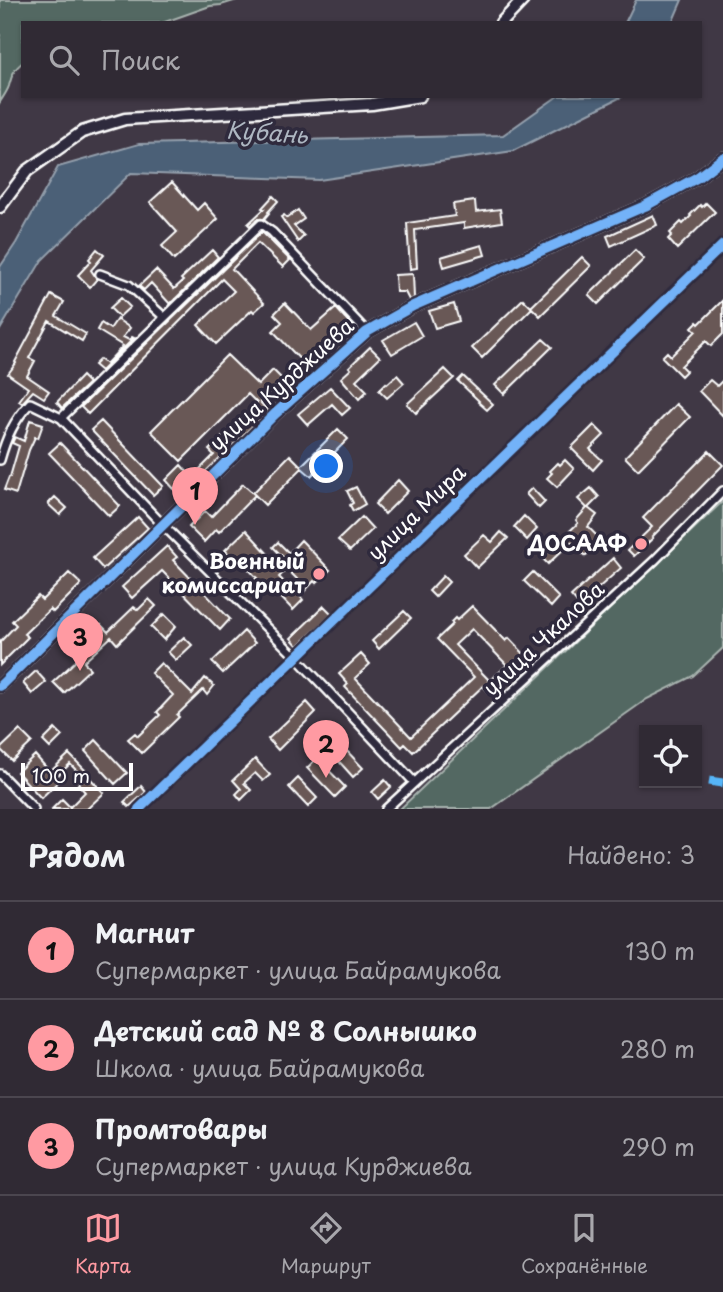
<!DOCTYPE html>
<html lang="ru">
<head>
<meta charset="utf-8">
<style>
  :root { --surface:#302a34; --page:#3c3640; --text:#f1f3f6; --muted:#a8a7ac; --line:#4b464f; --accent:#ff9aa2 }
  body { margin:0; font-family:"Playpen Sans",sans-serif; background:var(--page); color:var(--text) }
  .controls { position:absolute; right:21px; bottom:21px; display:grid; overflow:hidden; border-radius:0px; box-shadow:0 2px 5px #0004 }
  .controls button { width:63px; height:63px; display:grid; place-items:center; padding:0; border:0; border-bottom:2px solid var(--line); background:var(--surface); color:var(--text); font:35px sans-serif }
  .scale { position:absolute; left:21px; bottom:18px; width:112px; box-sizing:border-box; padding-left:7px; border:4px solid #fff; border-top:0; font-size:19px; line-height:24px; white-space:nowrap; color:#fff; -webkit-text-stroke:5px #2f2a3d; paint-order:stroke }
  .you { position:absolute; left:327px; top:467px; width:24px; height:24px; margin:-18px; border:5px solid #fff; border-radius:50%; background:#1a73e8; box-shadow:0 0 0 10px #1a73e833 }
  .badge { display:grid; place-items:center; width:46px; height:46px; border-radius:50%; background:var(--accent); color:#111; font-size:23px; font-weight:700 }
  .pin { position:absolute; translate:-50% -58px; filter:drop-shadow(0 2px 4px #0008) }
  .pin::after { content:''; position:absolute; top:37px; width:24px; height:21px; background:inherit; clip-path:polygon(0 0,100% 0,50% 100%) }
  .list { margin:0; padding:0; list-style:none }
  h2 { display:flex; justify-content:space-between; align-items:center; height:91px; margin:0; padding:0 28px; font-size:30px }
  h2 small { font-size:23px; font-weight:400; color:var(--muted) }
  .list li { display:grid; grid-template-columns:46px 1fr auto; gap:21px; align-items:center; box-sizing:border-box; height:98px; padding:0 28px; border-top:2px solid var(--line) }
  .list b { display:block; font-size:26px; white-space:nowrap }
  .list p { margin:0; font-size:23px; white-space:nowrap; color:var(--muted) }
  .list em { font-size:23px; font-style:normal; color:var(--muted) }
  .icon { flex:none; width:38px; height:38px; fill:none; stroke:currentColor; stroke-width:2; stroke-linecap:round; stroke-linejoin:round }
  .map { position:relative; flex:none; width:723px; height:809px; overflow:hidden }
  .search { position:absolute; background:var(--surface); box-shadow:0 2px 5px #0004; left:21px; right:21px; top:21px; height:77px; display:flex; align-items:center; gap:18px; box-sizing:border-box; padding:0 24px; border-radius:0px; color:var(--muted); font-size:26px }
  .sheet { height:385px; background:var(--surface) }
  nav { display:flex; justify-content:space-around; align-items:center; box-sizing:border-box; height:98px; border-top:2px solid var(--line); background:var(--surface); font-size:19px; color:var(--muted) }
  nav a { display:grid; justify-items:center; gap:4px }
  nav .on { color:var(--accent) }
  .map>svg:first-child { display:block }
</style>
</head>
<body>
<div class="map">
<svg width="723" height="809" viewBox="0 0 723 809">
  <rect width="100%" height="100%" fill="#403845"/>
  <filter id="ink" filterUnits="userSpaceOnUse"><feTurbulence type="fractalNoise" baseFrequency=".0143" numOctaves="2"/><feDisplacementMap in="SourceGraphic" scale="14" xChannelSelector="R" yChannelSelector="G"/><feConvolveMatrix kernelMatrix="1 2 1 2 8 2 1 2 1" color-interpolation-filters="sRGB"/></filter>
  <g filter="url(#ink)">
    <path fill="#536862" stroke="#a9b4b0" stroke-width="2" d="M0,0h237l-16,5 -11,1 -48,17h-139v39c-10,8 -11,13 -14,24 -2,6 -6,11 -9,16z
      M723,501v147l-30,28 -46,23 -156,110h-91z"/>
    <path fill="#4c6077" stroke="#94a0ad" stroke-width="2" d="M636,0h46l-10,23h-47z
      M558,96h65l-110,55 -194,29 -188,-7 -89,87 -42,70v-63l16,-24 42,-76 81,-23 364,-9z"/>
    <path fill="#695957" stroke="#fff" stroke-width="2" fill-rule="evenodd" d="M172,182l25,28 7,-7 14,16 -44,41 -12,-14 15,-14 -27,-30z
      M273,196l5,5 -10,11 1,1 -5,6h-7l-7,7 -2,-2 16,-15 -2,-1z
      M475,201l1,11 24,-3 2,13 -38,6v-5l-49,7 2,38 -7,1 -3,-46 48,-7 -2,-12z
      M706,203l9,9 -38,37 -9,-10 4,-4 -2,-2 11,-11 2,2 8,-8 -1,-1 10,-10 2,2z
      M298,210l6,9 -10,7 10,10 -6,6 -17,-25 3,-2 3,3z
      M653,215l4,10 -46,21 -4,-10z
      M262,232l28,28 -7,7 -25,-24 -26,26 32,34 -10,9 -2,-2 -36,34 -18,-19 36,-34 -12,-12 -134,135 -7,-7z
      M482,245l3,10 -41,12 -3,-10z
      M97,249l7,6 -13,15 6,9 -7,8 -12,-12 13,-14 -2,-2z
      M212,250l6,7 -48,47 -19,-21 -7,7 -5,-4 17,-16 18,19 9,-8 -2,-2z
      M635,250l9,9 -46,45 -9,-9z
      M582,257l9,9 -51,50 -9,-9z
      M413,274l1,24 -5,2 -4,-8h-9l-1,-17z
      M51,295l13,7 -8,14 30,18 -4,7 -33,-20 -20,37 6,3 -8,15 22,15 -5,7 -11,-7 -11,12 -3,-2 9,-13 -20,-14 8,-11 -1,-1z
      M121,298l9,9 -11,10 -9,-9z
      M523,299l9,9 -50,50 -10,-10z
      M723,300v34l-12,12 -5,-5 -25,25 5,5 -5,5 -19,-19 5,-5 4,4 25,-25 -4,-4 5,-5 2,2z
      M285,303l26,27 25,-22 18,20 -25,21 1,1 -20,20 -37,-39 9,-9 -8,-8z
      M454,304l5,17 -24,7 -6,-17z
      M117,319l13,9 -7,9 6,3 3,-3 2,1 -33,33 -7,-6 6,-6 6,5 17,-18 -26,-16 4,-7 9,6z
      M414,322l8,14 -30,18 -9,-14z
      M543,339l9,8 -48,47 -9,-9z
      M370,347l10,10 -24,23 11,11 -8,8 -18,-21 10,-9 -2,-2z
      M227,355l31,30 15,-15 10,10 -23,22 8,9 -74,72 -4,-4 24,-24 -5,-5 48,-47 -9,-9 -67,67 -30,-30z
      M445,369l9,9 -38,35 -9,-9z
      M397,375l7,8 -17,15 -8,-8 7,-7 1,1z
      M82,376l7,7 -27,25 -5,-6z
      M463,376l30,28 -6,6 -9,-8 1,-1 -21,-20z
      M710,380l7,6 6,-6v36l-24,-25z
      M330,387l20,21 -8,7 -10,-11 -24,21 -10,-11z
      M676,404l14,13 -52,53 -13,-13z
      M30,420l13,4 -5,14 -3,-1 -6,13 -13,44 -12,-4 5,-13h1l9,-31 -7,-3 3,-6 9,4z
      M101,421l62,65 -10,9 -62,-65z
      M594,425l10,10 -14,14 12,11 -9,10 -22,-22z
      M338,429l10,10 -37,37 -9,-8 -37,37 -12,-12 37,-38 11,11z
      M60,443l60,63 -11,10 -60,-63z
      M709,451l14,14 -71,72 1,1 -19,18 -6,-6 24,-23 -9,-9z
      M565,460l9,9 -17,18 -10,-9 5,-5 -2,-2 8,-8 2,2z
      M181,465l8,9 -15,15 -8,-9z
      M398,480l10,11 -23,23 -10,-10z
      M243,484l12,11 -36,37 -3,-3 -12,13 -15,-15 16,-16 6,6z
      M356,487l9,17 -12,7 -3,-6 3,-2 -6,-12z
      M532,488l13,14 -6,6 -13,-14z
      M591,488l8,9 -11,11 9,7 -9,12 13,13 -16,16 -14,-14 -23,22 -6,-6 36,-35 -2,-3 11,-12 -9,-9z
      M55,497l12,11 -7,7 -12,-11z
      M524,516l13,13 -10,11 -13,-13z
      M138,517l10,11 -45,41 -10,-11z
      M362,517l11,12 -23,22 -12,-11z
      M246,530l23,25 -3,3 11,11 9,-9 -13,-13 5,-5 11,11 12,-13 29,30 -14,13 -2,-2 -14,15 3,4 -10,10 -24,-25 -5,5 -2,-2 -3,3 -5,-5 3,-3 -3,-3 3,-2 -14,-15 -3,3 -15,-16zM287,569l11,11 -8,8 -11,-11z
      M501,532l7,6 -31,30 -13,-14 20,-19 8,7z
      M167,546l10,11 -4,3 57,59 -10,11 -58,-59 -30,27 -10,-11z
      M613,558l8,10 -42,37 -8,-9z
      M533,572l26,26 -8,9 -27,-26z
      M69,573l12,11 -28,28 -3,-3 -26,25 4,3 -28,28v-23l16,-17 -4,-4 26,-25 4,4z
      M443,576l6,6 -14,15 -6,-6z
      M149,599l7,7 -39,38 -6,-7 -27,25 6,7 -26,24 -11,-11 26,-24 -6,-6 28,-27 7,7 26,-25 4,3z
      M324,606l8,8 -34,32 -7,-8z
      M472,606l34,35 3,-3 18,19 -37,36 -7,-7 -70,66 -8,-8 -3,3 -57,-60 3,-3 -9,-10 22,-20 9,10 -15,14 56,59 63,-60 -37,-38 16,-15 -2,-2 4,-4 2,2zM472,629l35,36 -17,16 -35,-36z
      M404,611l7,7 -32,31 -7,-8z
      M164,614l12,12 -12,14 -13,-13z
      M244,631l11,12 -32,30 -11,-11z
      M184,637l8,8 -16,15 -8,-8z
      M161,663l31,31 13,-16 9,8 -7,9 -4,-5 -26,25 2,2 -37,36 -14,-14 7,-6 3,3 22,-21 -3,-3 16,-17 -22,-22z
      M36,671l10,11 -14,12 -9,-11z
      M307,702l9,10 -38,38 -10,-11z
      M55,729l7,7 -12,12 -7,-7z
      M20,730l12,12 -20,19 -12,-12z
      M96,740l31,33 -12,11 -30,-33z
      M344,748l19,20 -10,9 -18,-20z
      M69,754l19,19 -5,4 -13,-13 -14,13 3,4 -18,17 -24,-26 18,-17 15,17z
      M317,758l28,29 -10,10 -28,-29z
      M255,759l15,16 -7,6 -8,-8 -11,10 7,7 -10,10 -5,-6 5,-5 -8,-9z
      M87,775l17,18 -17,16h-35l10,-10 8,8 15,-15 -7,-8z
      M298,778l19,20 -9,9 -19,-20z
      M385,780l6,7 -13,12 -6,-7z
      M141,786l5,6 -17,15 -5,-5z"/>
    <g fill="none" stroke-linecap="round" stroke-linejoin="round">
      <g stroke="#fff" stroke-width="12">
        <path id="street" d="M100,274l29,11 35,32
          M61,418l200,-194 11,8 95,100
          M0,460c6,-22 14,-40 30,-57l31,15 101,106 134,133 118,125
          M0,774l34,35
          M139,809l584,-564
          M386,809l269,-249 68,-69"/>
      </g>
      <g stroke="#fff" stroke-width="15">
        <path id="secondary" d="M501,23l22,-23
          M0,207l27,-36 55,-39 43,-13 247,-15 48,-8
          M0,686l275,-272 92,-82 46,-26 232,-100 53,-29 25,-19"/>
      </g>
      <use href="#street" stroke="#2f2a3d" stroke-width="7"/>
      <use href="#secondary" stroke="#2f2a3d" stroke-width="10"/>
      <path stroke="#56b5f8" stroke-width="9" stroke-dasharray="18 9" stroke-linecap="butt" d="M709,781l14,2"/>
      <g stroke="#2f2a3d" stroke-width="15">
        <path id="cycleway" d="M0,686l275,-272 92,-82 46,-26 232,-100 53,-29 25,-19
          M139,809l584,-564"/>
      </g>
      <use href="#cycleway" stroke="#73b2f8" stroke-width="10"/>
    </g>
  </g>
  <g fill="#ff9aa2" stroke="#2f2a3d" stroke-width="2.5">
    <circle cx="641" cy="544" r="7"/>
    <circle cx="319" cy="574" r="7"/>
  </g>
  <g text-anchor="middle" stroke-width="7" stroke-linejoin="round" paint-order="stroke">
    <g font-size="21" fill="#fff" stroke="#2f2a3d">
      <text transform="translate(282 385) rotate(-42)" y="7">улица Курджиева</text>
      <text transform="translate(417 513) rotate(-44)" y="7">улица Мира</text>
      <text transform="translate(544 639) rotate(-43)" y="7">улица Чкалова</text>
    </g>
    <g font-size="21" font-weight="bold" fill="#fff" stroke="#2f2a3d" text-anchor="end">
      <text x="627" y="551">ДОСААФ</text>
      <text x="305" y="569">Военный<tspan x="305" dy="24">комиссариат</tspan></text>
    </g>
    <g font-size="23" font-style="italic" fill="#aeb7c2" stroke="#2f2a3d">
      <text transform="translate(267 133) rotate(4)" y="8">Кубань</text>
    </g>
  </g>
</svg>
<div class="controls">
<button><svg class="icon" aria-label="locate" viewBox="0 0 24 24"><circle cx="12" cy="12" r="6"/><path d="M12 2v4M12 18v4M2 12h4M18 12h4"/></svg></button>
</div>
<div class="scale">100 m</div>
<div class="you"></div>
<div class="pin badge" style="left:195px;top:525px">1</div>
<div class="pin badge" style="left:326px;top:778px">2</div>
<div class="pin badge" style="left:80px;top:671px">3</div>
<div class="search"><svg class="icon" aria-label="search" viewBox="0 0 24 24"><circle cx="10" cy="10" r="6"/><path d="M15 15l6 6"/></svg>Поиск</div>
</div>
<section class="sheet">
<h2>Рядом<small>Найдено: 3</small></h2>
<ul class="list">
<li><span class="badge">1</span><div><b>Магнит</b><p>Супермаркет · улица Байрамукова</p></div><em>130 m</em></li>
<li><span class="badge">2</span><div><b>Детский сад № 8 Солнышко</b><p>Школа · улица Байрамукова</p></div><em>280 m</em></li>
<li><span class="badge">3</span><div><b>Промтовары</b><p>Супермаркет · улица Курджиева</p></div><em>290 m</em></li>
</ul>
</section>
<nav>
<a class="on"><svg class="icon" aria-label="map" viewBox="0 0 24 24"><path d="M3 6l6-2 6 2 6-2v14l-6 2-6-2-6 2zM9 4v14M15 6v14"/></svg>Карта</a>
<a><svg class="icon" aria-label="directions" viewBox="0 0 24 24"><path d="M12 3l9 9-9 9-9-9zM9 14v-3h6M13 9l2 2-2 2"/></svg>Маршрут</a>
<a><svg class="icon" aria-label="saved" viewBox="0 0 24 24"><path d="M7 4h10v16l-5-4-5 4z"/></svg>Сохранённые</a>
</nav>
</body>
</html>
